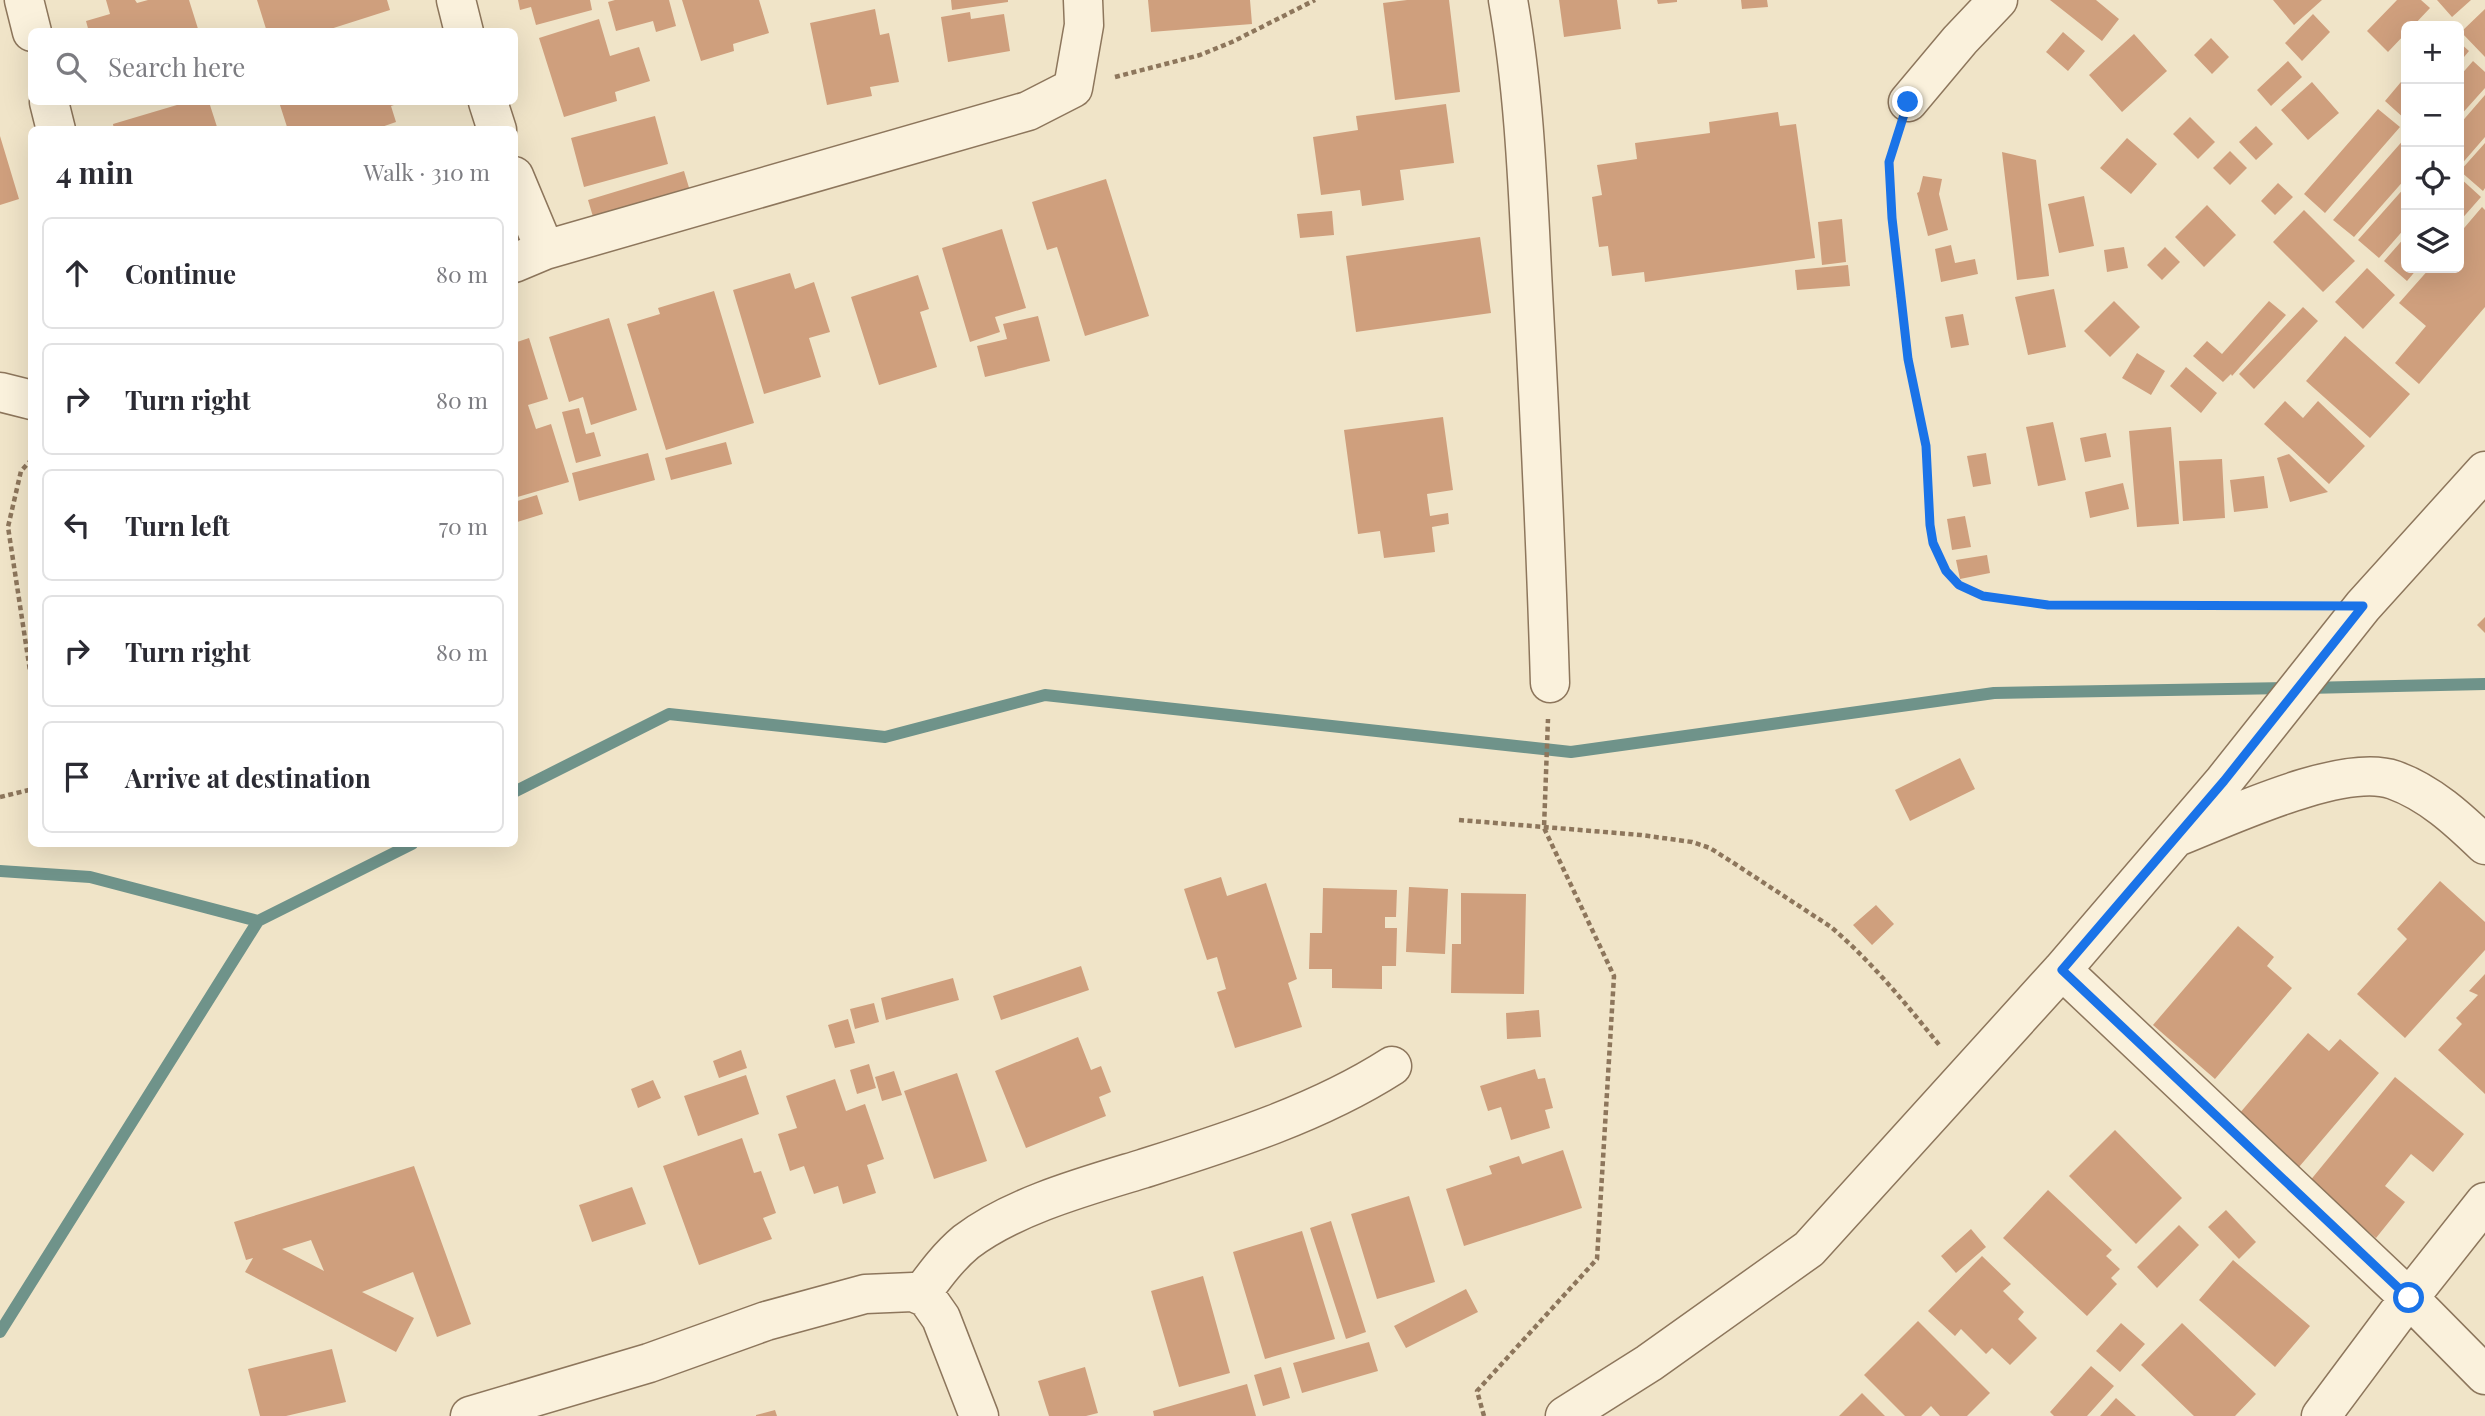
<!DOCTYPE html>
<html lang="en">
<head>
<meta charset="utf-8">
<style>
  :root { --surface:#fff; --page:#f2f2f3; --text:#2b2b33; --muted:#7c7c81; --line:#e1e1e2 }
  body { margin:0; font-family:"Playfair Display",serif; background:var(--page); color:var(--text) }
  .controls { position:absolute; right:21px; top:21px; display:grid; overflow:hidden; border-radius:10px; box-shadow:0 7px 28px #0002 }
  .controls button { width:63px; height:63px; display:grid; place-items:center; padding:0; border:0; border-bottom:2px solid var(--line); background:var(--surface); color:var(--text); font:35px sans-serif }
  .stop { position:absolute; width:21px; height:21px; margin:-16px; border:5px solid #1a73e8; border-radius:50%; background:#fff }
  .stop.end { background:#1a73e8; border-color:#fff; box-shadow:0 2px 7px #0008 }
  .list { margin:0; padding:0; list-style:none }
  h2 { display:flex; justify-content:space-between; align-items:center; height:91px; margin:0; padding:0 28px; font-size:30px }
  h2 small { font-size:23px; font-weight:400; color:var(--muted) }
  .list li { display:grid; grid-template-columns:46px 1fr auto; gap:21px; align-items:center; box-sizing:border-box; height:112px; margin:0 14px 14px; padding:0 14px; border:2px solid var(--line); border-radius:10px }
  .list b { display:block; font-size:26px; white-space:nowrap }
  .list em { font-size:23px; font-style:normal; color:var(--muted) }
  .icon { flex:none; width:38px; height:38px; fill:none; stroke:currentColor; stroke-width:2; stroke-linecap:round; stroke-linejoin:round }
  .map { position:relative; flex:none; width:2485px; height:1416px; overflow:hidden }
  .search { position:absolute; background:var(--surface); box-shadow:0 7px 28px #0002; left:28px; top:28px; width:490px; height:77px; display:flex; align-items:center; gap:18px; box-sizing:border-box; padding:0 24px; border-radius:10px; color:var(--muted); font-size:26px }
  .panel { position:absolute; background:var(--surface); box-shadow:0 7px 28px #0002; left:28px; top:126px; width:490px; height:721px; border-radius:10px }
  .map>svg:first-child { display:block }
</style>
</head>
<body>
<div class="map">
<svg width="2485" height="1416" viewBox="0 0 2485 1416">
  <rect width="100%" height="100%" fill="#f0e4c8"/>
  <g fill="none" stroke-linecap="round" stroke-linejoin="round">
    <path stroke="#6f938a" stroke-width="12" d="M2306,688l179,-4
      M514,792l155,-78 216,23 160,-42 526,57 423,-59 294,-5
      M0,871l90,6 168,44
      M0,1332l258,-411 154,-77"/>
  </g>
  <path fill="#cf9f7d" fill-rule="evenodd" d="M106,0h29l2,3 11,-3h41l10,32h-110l-3,-11 24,-7z
    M257,0h130l3,10 -69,22h-54z
    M518,0h72l2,10 -56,15 -5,-18 -11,3z
    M615,0h54l7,26 -20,6 -3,-11 -37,10 -8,-29z
    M682,0h77l10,33 -36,11 1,7 -33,10z
    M951,0h57v2l-56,8z
    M1148,0h102l2,24 -101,8z
    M1407,0h42l11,92 -65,8 -12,-97z
    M1559,0h58l4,29 -57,8z
    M1657,0h20v2l-19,2z
    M1741,0h26l1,7 -26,2z
    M2050,0h46l23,19 -17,22z
    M2273,0h49l-28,25z
    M2397,0h24l9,8 -17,18h-7v7l-18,19 -21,-21z
    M2437,0h34l-19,17z
    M875,9l5,26 9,-2 10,49 -29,5 2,9 -45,9 -17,-82z
    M2485,9v48l-24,-25z
    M970,12l1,7 33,-5 6,37 -62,11 -7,-45z
    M2313,14l17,18 -28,29 -17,-18z
    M599,19l11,37 29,-9 11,34 -35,11 2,9 -53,16 -25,-79z
    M2063,32l22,19 -17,20 -22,-19z
    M2134,34l33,37 -45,41 -33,-37z
    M2211,38l18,19 -17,17 -18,-19z
    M2459,42l10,9 -10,12z
    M2288,61l14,16 -31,29 -14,-16z
    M2473,61l12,11v16l-26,29v-40z
    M2406,76v44l-21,-19z
    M2312,82l27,31 -31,27 -27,-30z
    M2485,95v42l-26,30v-42z
    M187,102h22l9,28h-104l-1,-6z
    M279,102h124l-12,4 5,16 -23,8h-85z
    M1446,104l8,59 -54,7 4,30 -42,6 -2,-16 -39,5 -8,-58 45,-7 -2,-14z
    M2378,109l22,18 -75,86 -21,-19z
    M1778,112l2,14 16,-2 19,134 -170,24 -1,-10 -32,4 -4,-30 -9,1 -7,-50 10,-2 -5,-30 40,-6 -2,-16 75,-10 -1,-11z
    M655,116l13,48 -84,23 -13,-49z
    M2190,117l25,25 -17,17 -25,-25z
    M2256,126l17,18 -17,16 -17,-18z
    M0,136l19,63 -19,6z
    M2406,137v41l-52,59 -21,-17z
    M2127,138l30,26 -26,30 -31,-26z
    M2485,143v45l-2,3 -23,-20z
    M2230,151l17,17 -17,17 -17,-17z
    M2002,152l34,8 13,116 -32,4z
    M684,171l6,20 -96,29 -6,-20z
    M1923,176l19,3 -3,15 9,36 -20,6 -11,-43 2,-1z
    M2459,177l22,20 -22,25z
    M1106,179l43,137 -64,20 -28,-89 -10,3 -15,-48z
    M2278,183l15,14 -18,18 -14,-14z
    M2406,186v41l-27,31 -21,-18z
    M2084,196l10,50 -35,7 -11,-49z
    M2207,205l29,30 -32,32 -29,-30z
    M2482,207l3,3v97l-66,77 -24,-21 31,-37 -27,-23 31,-35h29v-34z
    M2304,210l51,51 -32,31 -50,-50z
    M1332,211l2,24 -34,3 -3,-24z
    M1842,219l4,43 -24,3 -4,-43z
    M1002,229l24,79 -31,9 5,15 -30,10 -28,-94z
    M2406,236v32h12l-11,13 -23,-20z
    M1480,237l11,76 -135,19 -10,-76z
    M1951,245l4,18 20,-4 3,15 -37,8 -6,-33z
    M2124,247l4,21 -21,4 -3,-22z
    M2165,247l15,15 -18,18 -15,-15z
    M1848,265l2,21 -53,4 -2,-20z
    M2367,268l28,27 -32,34 -28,-27z
    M790,273l5,16 19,-7 16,50 -21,6 12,39 -57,17 -31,-104z
    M918,275l11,34 -9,3 17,55 -58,18 -28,-88z
    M2054,289l12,58 -38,8 -13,-58z
    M714,291l40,132 -88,27 -39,-126 33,-10 -2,-6z
    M2114,301l26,26 -30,30 -26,-26z
    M2269,301l17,14 -54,61 -1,-2 -8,8 -30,-26 14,-15 15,13z
    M2303,307l15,14 -64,68 -15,-15z
    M1963,314l6,31 -18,3 -6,-31z
    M1038,316l12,45 -65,16 -8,-31 30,-7 -4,-15z
    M609,318l28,92 -46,15 -8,-28 -14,5 -20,-65z
    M2345,336l65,58 -40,44 -64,-57z
    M529,338l19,61 -20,6 8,24 15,-5 18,58 -55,16v-155z
    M2137,353l28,18 -14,24 -29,-17z
    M2186,367l31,26 -16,20 -31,-27z
    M2285,401l18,17 15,-17 47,45 -36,38 -65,-60z
    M579,408l7,26 8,-2 7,24 -25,7 -14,-51z
    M1443,417l10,73 -26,4 3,22 18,-3 1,11 -17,3 3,25 -51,6 -4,-27 -22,3 -14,-104z
    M2053,422l13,58 -28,6 -12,-59z
    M2171,427l8,97 -42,3 -8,-96z
    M2106,433l5,24 -26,5 -5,-24z
    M726,442l6,22 -61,16 -6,-22z
    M648,453l7,27 -76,21 -7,-28z
    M1986,453l5,31 -18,3 -6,-31z
    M2289,454l39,38 -38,10 -13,-44z
    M2222,459l3,59 -42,3 -4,-60z
    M2264,476l4,32 -34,4 -4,-32z
    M2123,483l6,26 -39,9 -5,-26z
    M537,495l6,19 -29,9v-21z
    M1965,516l6,31 -19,3 -5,-31z
    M1987,555l3,18 -30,6 -4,-19z
    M2485,617v16l-8,-8z
    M1960,758l15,31 -65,32 -15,-31z
    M1221,877l6,19 39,-13 31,96 -9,4 14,44 -67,21 -18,-56 9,-3 -9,-32 -10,3 -23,-71z
    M2440,881l45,41v28l-80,88 -48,-44 50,-55 -10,-10z
    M1409,887l39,2 -3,65 -39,-2z
    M1323,888l74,2 -1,27h-11v11h12l-1,38h-14v23l-50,-1v-19h-23l1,-36h12z
    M1461,893l65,1 -2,100 -73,-1 1,-49h9z
    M1876,905l18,19 -22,21 -19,-20z
    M2238,926l36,31 -7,9 25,22 -77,91 -62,-54z
    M1081,966l8,24 -88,30 -8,-24z
    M2485,974v120l-47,-44 24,-26 -6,-6 22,-23 -9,-4z
    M953,978l6,22 -73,20 -5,-22z
    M874,1003l5,19 -24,7 -5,-20z
    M1539,1010l2,27 -34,2 -1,-26z
    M848,1019l7,24 -20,5 -7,-23z
    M2308,1033l21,18 11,-12 39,34 -80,94 -60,-53z
    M1078,1037l13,33 10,-4 10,26 -12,5 7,19 -80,32 -31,-77z
    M741,1050l6,18 -28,10 -6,-17z
    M869,1064l7,24 -19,6 -7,-24z
    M1535,1069l3,10 7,-1 8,30 -8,2 5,18 -39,12 -10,-33 -13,4 -8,-25z
    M894,1071l8,24 -20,6 -7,-24z
    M957,1073l30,88 -53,18 -30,-88z
    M746,1075l13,39 -61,22 -14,-40z
    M2395,1077l69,57 -31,38 -22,-18 -26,32 20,16 -29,36 -67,-56z
    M835,1079l11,32 19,-7 19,55 -17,6 9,28 -33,11 -5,-18 -24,8 -10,-28 -14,5 -12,-37 19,-6 -11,-32z
    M653,1080l8,18 -23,10 -7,-19z
    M2115,1130l67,68 -46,46 -67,-68z
    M742,1138l12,35 7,-2 15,42 -13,5 9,21 -73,26 -36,-99z
    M1563,1150l19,58 -118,38 -18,-57 46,-15 -3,-8 30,-10 3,8z
    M414,1166l57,158 -34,13 -24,-65 -51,20 52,26 -18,34 -151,-80 8,-14 -7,2 -12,-38zM311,1240l13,31 -42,-22z
    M632,1187l14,37 -54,18 -13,-37z
    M2048,1190l64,60 -6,6 14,13 -9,9 6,6 -30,32 -84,-78z
    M1409,1196l26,86 -58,17 -26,-85z
    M2226,1210l30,32 -17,17 -31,-32z
    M1331,1221l35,111 -20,7 -36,-111z
    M2179,1225l20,20 -42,43 -20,-21z
    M1971,1229l15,18 -30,26 -15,-17z
    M1302,1231l33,108 -70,20 -32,-107z
    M1982,1256l29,28 -8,7 21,21 -6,7 19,19 -27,27 -18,-17 -6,6 -25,-25 -6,7 -27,-25z
    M2233,1260l77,66 -35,41 -76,-67z
    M1203,1276l27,97 -51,14 -28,-96z
    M1466,1289l12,23 -72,36 -12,-22z
    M1918,1321l72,72 -23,23h-27l-9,-10 -10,10h-16l-41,-41z
    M2121,1323l24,21 -25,28 -24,-21z
    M2182,1323l74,71 -21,22h-41l-53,-51z
    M1369,1342l9,29 -76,22 -9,-30z
    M332,1349l14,53 -60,14h-26l-12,-47z
    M2091,1366l23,20 -27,30h-33l-4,-4z
    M1085,1367l13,46 -12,3h-37l-11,-35z
    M1281,1367l9,31 -27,8 -9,-31z
    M1247,1384l9,32h-102l-1,-5z
    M1862,1393l23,23h-46z
    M2116,1398l20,18h-36z
    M775,1410l2,6h-21v-1z"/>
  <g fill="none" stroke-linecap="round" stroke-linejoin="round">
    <g stroke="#8d765c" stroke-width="41">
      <path id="minor" d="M24,0l8,32
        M456,0l8,32
        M1508,0c17,96 20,194 25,291 7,130 13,261 17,392
        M49,102l7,28
        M488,102l9,28
        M1908,102l52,-62 38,-40
        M514,176l31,74
        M514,263l31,-13 483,-139 45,-23 11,-63 -1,-25
        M0,392l32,8
        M2177,837c51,-20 166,-75 217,-57 36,13 64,39 91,65
        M2062,970l347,328 76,77
        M921,1294c14,-19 27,-37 45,-52 47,-36 120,-56 176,-73 85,-27 175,-55 250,-103
        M470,1416l179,-53 117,-42 99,-27 48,-2 14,6 14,20 38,98
        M1565,1416l84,-53 160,-114 253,-279 162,-189 139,-175 122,-135
        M2321,1416l88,-118 76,-96"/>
    </g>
    <path stroke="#8d765c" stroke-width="4.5" stroke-dasharray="5 3.5" stroke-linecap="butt" d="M1115,77l85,-22 32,-13 83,-42
      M1897,136l-8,26 10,134 9,63 18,87 4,79 3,18 13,28 13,14 24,11 65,9 264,1
      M32,459l-11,12 -13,56 24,157
      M0,797l29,-7 3,-3
      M1459,820l182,15 51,7 18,6 22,14 99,65c42,36 75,77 109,119
      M1484,1416l-7,-25 120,-132 17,-283 -70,-148 4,-109"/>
    <use href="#minor" stroke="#faf1dc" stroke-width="38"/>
  </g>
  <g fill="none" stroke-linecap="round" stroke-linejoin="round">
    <path stroke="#1a73e8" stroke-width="9" d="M1908,102l-19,60 3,56 16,141 18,87 4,79 3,18 13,28 13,14 24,11 65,9 315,1 -139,175 -162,189 347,328"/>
  </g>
</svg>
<div class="controls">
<button>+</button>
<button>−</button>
<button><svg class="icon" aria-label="locate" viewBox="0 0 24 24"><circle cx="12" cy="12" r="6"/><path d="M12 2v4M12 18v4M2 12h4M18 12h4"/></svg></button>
<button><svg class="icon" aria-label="layers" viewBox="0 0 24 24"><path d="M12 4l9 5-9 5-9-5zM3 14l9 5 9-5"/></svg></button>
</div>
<div class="stop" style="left:2409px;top:1298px"></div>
<div class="stop end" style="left:1908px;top:102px"></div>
<div class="search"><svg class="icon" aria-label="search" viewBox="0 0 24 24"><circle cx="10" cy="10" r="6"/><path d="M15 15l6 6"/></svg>Search here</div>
<section class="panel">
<h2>4 min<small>Walk · 310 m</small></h2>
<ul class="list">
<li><svg class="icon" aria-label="ahead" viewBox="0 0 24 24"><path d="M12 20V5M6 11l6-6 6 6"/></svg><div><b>Continue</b></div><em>80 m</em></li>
<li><svg class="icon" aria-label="right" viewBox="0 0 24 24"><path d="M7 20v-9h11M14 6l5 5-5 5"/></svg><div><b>Turn right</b></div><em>80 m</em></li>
<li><svg class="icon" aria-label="left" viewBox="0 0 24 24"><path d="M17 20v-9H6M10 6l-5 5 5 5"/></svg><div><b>Turn left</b></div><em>70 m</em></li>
<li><svg class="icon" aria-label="right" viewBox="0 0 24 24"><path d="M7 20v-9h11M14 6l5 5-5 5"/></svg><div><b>Turn right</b></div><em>80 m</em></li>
<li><svg class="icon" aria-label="arrive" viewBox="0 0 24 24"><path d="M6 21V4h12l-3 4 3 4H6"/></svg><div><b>Arrive at destination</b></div></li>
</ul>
</section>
</div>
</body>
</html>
